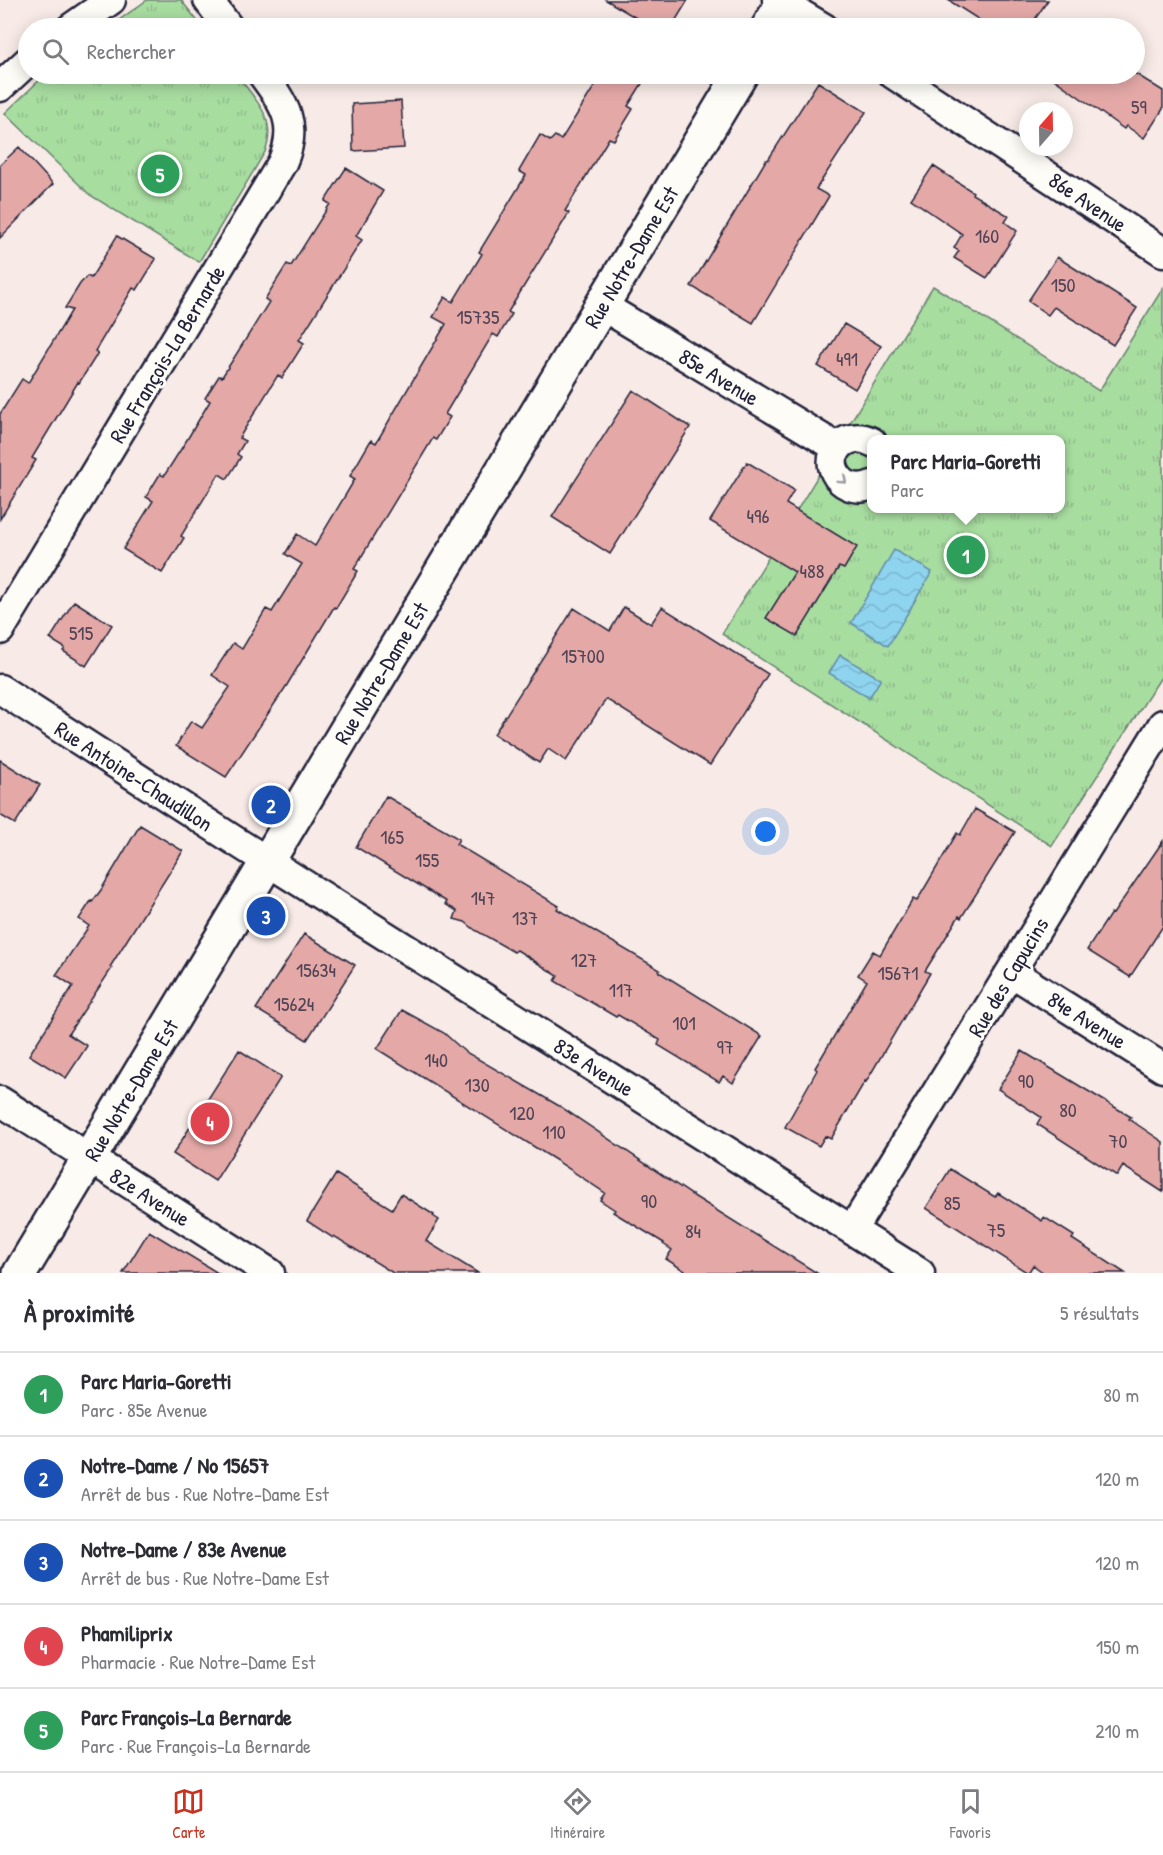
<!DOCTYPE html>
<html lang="fr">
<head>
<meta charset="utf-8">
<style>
  :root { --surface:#fff; --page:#f7f7f7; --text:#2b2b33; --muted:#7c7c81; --line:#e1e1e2; --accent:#c8321e }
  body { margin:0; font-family:"Patrick Hand",sans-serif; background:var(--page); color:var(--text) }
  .compass { position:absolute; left:1019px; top:102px; width:54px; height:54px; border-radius:50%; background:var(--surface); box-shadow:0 3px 15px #0003; rotate:20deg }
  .you { position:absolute; left:766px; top:832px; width:21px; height:21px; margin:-15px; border:4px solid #fff; border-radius:50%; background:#1a73e8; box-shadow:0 0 0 9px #1a73e833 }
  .badge { display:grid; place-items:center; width:39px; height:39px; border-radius:50%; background:var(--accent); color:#fff; font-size:20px; font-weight:700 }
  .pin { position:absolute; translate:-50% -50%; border:3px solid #fff; box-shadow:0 2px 6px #0006 }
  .popup { position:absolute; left:867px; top:435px; width:198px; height:78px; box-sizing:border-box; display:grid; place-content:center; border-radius:12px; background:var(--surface); filter:drop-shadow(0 2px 4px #0005); font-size:20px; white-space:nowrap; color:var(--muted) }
  .popup b { font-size:22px; color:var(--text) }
  .popup::after { content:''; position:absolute; left:50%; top:100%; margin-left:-12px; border:12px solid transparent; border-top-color:var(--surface) }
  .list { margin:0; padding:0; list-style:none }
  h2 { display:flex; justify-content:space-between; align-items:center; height:78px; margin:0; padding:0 24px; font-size:26px }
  h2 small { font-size:20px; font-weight:400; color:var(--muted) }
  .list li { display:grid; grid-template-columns:39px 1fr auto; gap:18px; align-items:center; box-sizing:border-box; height:84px; padding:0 24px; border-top:2px solid var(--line) }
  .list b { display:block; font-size:22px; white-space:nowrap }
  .list p { margin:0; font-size:20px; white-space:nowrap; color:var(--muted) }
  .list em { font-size:20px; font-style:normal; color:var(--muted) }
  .icon { flex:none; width:33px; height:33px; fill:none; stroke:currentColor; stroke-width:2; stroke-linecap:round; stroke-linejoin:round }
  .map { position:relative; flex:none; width:1163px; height:1273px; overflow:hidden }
  .search { position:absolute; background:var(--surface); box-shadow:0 3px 15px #0003; left:18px; right:18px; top:18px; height:66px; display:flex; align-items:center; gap:15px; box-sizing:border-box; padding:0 21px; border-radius:33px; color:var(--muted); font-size:22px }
  .sheet { height:498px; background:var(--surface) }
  nav { display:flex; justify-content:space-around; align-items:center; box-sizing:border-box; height:84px; border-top:2px solid var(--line); background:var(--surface); font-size:16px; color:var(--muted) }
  nav a { display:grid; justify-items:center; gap:3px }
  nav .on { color:var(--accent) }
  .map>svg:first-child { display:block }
</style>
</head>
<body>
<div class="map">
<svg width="1163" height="1273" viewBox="0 0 1163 1273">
  <defs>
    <pattern id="park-tufts" width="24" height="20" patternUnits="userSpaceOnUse" patternTransform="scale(1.5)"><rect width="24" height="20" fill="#a8dda0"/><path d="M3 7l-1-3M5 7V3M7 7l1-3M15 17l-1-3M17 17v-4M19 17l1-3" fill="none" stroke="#90bd8b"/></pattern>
    <pattern id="water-waves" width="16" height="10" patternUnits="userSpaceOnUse" patternTransform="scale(1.5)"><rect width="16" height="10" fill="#8ed4ef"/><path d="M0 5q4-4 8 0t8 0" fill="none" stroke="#7ab6ce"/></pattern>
  </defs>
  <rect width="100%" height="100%" fill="#f8ebe7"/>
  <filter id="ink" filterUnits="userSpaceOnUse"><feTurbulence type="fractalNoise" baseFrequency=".0167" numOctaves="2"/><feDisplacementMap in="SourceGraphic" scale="12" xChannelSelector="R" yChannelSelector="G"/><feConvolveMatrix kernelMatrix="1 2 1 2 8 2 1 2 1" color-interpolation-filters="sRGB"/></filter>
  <g filter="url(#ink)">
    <path fill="url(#park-tufts)" stroke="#65806e" stroke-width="1.5" fill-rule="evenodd" d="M147,0h34l22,28h-95z
      M46,74h190c19,25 42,45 29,78l-66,110 -109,-67 -85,-82z
      M933,286l166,105 64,-103v386l-111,172 -330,-212zM872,440h188v68h-188z"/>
    <path fill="url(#water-waves)" stroke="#638da7" stroke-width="1.5" d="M894,550l38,22 -44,74 -37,-23z
      M840,655l41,24 -12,19 -40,-25z"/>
    <path fill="#e4a9a7" stroke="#22223b" stroke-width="1.5" d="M606,0h82l-17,28h-18z
      M948,0h100l-19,28h-37z
      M602,74h46l-20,32 5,3 -19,31 -5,-2 -44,73 4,2 -61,99 4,2 -14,23 -5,-3 -48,80 5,3 -14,23 -3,-2 -79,131 4,2 -22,37 -2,-1 -47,78 -61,92 -50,-31 15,-25 11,7 28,-41 -18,-12 21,-32 9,6 24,-40 6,3 30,-48 -17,-10 12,-20 18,12 40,-67 -5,-3 21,-36 5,3 70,-119 -13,-7 12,-20 8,5 29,-48 -3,-2 47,-77 -7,-4 21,-36 10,6 5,-5 6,4z
      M1047,74h89l27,17v18l-19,29 -18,-12 -2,3z
      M818,82l48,30 -50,77 13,7 -76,127 -62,-37 75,-126h2z
      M401,101l3,47 -51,3 -1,-47z
      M19,147l34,37 -53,54v-73z
      M933,166l40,26 -1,2 37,22 -4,6 12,9 -30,47 -33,-20 5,-7 -5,-3 8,-14 -51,-35z
      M346,168l37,23 -27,45 6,4 -63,100 5,3 -22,35 -4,-3 -39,63 6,3 -8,13 4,3 -14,22 -8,-5 -38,62 3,2 -22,35 -39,-24 30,-48 -7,-4 14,-23 4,2 24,-38 22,-37 -5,-3 14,-22 3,1 47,-75 -4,-3 22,-35 4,2 39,-62 -5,-3z
      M117,236l39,23 -19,31 -4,-2 -38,63 3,2 -19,30 -1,-1 -46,76 4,2 -36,59v-105l22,-35 6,4 44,-73 -7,-2 15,-24 7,-8 4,2z
      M1057,257l80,51 -24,37 -59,-38 -6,8 -20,-14z
      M844,324l37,22 -26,43 -37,-23z
      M633,390l57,37 -80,127 -58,-37z
      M747,462l47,28 -8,14 71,43 -13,22 -5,-2 -42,69 -31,-18 29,-46 -85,-51z
      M74,601l38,24 -26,41 -23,-15 2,-3 -15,-9z
      M624,607l27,17 11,-17 106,67 -58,91 -104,-66 -40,62 -18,-12 -9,14 -45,-29 80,-126 36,23z
      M0,760l40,25 -25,39 -15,-9z
      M386,796l73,43 -3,5 103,62 -2,3 103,61 -1,2 103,64 -29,47 -10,-7 -4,6 -61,-37 2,-5 -42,-25 -2,2 -61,-36 3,-5 -41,-26 -3,2 -39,-22 -10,-8 -11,-3 3,-8 -12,-7 2,-2 -91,-55z
      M975,809l40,23 -54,86 -2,-2 -34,55 5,2 -64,109 -1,-1 -34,58 -6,-3 -6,10 -34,-19 32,-57 -2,-2 52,-87 -9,-6 15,-24 7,4 33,-56 4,2 40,-68 3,2z
      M140,825l43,26 -73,116 2,1 -44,66 19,12 -21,32 -37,-23 44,-69 -17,-11 33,-49 -10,-7 12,-18 1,1 9,-12z
      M1163,841v85l-33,51 -43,-27 24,-37 2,1z
      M304,934l51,31 -48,75 -51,-31z
      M402,1010l42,23 20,18 97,56 131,88 125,78h-129l-22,-14 6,-9 -9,-6 1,-1 -51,-31 2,-2 -15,-10 5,-7 -48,-32 -180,-112z
      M239,1050l42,27 -66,104 -42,-27z
      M1022,1051l109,66 -2,2 34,23v50l-40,-26 -6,10 -80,-52 4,-7 -43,-28z
      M950,1169l45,28 3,-4 44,28 2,-4 30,19 -2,3 53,34h-81l-11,-8 -5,8 -102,-65z
      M336,1174l56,35 9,-15 33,21 -1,1 6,4 -13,21 52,32h-85l-59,-37 -1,2 -26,-17z
      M149,1231l69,42h-95z"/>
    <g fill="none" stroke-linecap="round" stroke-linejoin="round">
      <g stroke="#22223b" stroke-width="33">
        <path id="street" d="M208,0l21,28
          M777,0l47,28
          M71,28l40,-28
          M893,74l270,178
          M0,87l28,-26
          M601,305l237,143
          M872,442c-8,-4 -16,-5 -24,-2 -31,13 -11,59 24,45
          M0,630l282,-467c17,-38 3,-58 -20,-89
          M0,689l240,155 680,429
          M1011,972l152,96
          M0,1101l270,172
          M852,1230l311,-506"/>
      </g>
      <g stroke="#22223b" stroke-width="38">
        <path id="secondary" d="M768,28l17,-28
          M20,1273l721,-1199"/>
      </g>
      <use href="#street" stroke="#fdfcf7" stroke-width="28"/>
      <use href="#secondary" stroke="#fdfcf7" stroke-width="33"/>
    </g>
    <defs><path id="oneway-chevron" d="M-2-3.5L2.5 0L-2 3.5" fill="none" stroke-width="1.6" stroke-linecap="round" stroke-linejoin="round" transform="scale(1.5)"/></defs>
    <use stroke="#9a9aa2" href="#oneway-chevron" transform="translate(843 480) rotate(42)"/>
  </g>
  <g text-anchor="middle" stroke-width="6" stroke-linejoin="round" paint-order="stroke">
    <g font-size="20" fill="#524456">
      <text x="1139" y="114">59</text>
      <text x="987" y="243">160</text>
      <text x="1063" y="292">150</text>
      <text x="478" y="324">15735</text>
      <text x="847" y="366">491</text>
      <text x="758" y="523">496</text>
      <text x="812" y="578">488</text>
      <text x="81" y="640">515</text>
      <text x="583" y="663">15700</text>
      <text x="392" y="844">165</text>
      <text x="427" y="867">155</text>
      <text x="483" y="905">147</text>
      <text x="525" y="925">137</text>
      <text x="584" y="967">127</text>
      <text x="316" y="977">15634</text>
      <text x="898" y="980">15671</text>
      <text x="621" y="997">117</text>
      <text x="294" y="1011">15624</text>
      <text x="684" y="1030">101</text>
      <text x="725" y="1054">97</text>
      <text x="436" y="1067">140</text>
      <text x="1026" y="1088">90</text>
      <text x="477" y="1092">130</text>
      <text x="1068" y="1117">80</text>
      <text x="522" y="1120">120</text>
      <text x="554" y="1139">110</text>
      <text x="1118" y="1148">70</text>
      <text x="649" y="1208">90</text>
      <text x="952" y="1210">85</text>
      <text x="996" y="1237">75</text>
      <text x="693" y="1238">84</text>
    </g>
    <g font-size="22" fill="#22223b" stroke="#fdfcf7">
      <text transform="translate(1088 202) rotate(34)" y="8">86e Avenue</text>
      <text transform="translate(631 257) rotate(-59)" y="8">Rue Notre-Dame Est</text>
      <text transform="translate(167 354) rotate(-59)" y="8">Rue François-La Bernarde</text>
      <text transform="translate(719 377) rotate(31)" y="8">85e Avenue</text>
      <text transform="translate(381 673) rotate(-59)" y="8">Rue Notre-Dame Est</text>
      <text transform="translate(134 776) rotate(33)" y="8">Rue Antoine-Chaudillon</text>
      <text transform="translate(1008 977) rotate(-59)" y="8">Rue des Capucins</text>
      <text transform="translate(1087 1020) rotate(32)" y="8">84e Avenue</text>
      <text transform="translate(594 1067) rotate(32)" y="8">83e Avenue</text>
      <text transform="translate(131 1090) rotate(-59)" y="8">Rue Notre-Dame Est</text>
      <text transform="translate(150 1197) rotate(32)" y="8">82e Avenue</text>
    </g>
  </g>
</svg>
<svg class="compass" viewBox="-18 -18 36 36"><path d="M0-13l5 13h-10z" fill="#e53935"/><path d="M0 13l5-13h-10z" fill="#7c7c81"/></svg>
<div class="you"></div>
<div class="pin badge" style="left:966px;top:555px;background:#2e9e5b">1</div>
<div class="popup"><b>Parc Maria-Goretti</b>Parc</div>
<div class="pin badge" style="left:271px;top:805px;background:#1a4fb4">2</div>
<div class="pin badge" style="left:266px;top:916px;background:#1a4fb4">3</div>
<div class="pin badge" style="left:210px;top:1122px;background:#e0444e">4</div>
<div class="pin badge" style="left:160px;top:174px;background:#2e9e5b">5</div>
<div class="search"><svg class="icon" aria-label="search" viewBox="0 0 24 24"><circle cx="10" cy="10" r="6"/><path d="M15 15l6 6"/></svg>Rechercher</div>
</div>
<section class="sheet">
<h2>À proximité<small>5 résultats</small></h2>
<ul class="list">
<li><span class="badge" style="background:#2e9e5b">1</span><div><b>Parc Maria-Goretti</b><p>Parc · 85e Avenue</p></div><em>80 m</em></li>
<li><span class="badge" style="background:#1a4fb4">2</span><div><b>Notre-Dame / No 15657</b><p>Arrêt de bus · Rue Notre-Dame Est</p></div><em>120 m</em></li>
<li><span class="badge" style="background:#1a4fb4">3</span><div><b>Notre-Dame / 83e Avenue</b><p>Arrêt de bus · Rue Notre-Dame Est</p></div><em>120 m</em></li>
<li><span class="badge" style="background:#e0444e">4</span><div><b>Phamiliprix</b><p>Pharmacie · Rue Notre-Dame Est</p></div><em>150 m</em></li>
<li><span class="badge" style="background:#2e9e5b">5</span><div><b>Parc François-La Bernarde</b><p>Parc · Rue François-La Bernarde</p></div><em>210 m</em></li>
</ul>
</section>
<nav>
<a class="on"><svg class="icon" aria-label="map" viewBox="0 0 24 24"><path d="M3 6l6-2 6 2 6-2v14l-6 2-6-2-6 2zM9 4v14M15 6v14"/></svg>Carte</a>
<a><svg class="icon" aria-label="directions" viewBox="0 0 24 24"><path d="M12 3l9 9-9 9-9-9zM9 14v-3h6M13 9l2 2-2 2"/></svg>Itinéraire</a>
<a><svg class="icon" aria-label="saved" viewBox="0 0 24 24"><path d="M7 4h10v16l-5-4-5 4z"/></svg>Favoris</a>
</nav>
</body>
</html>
